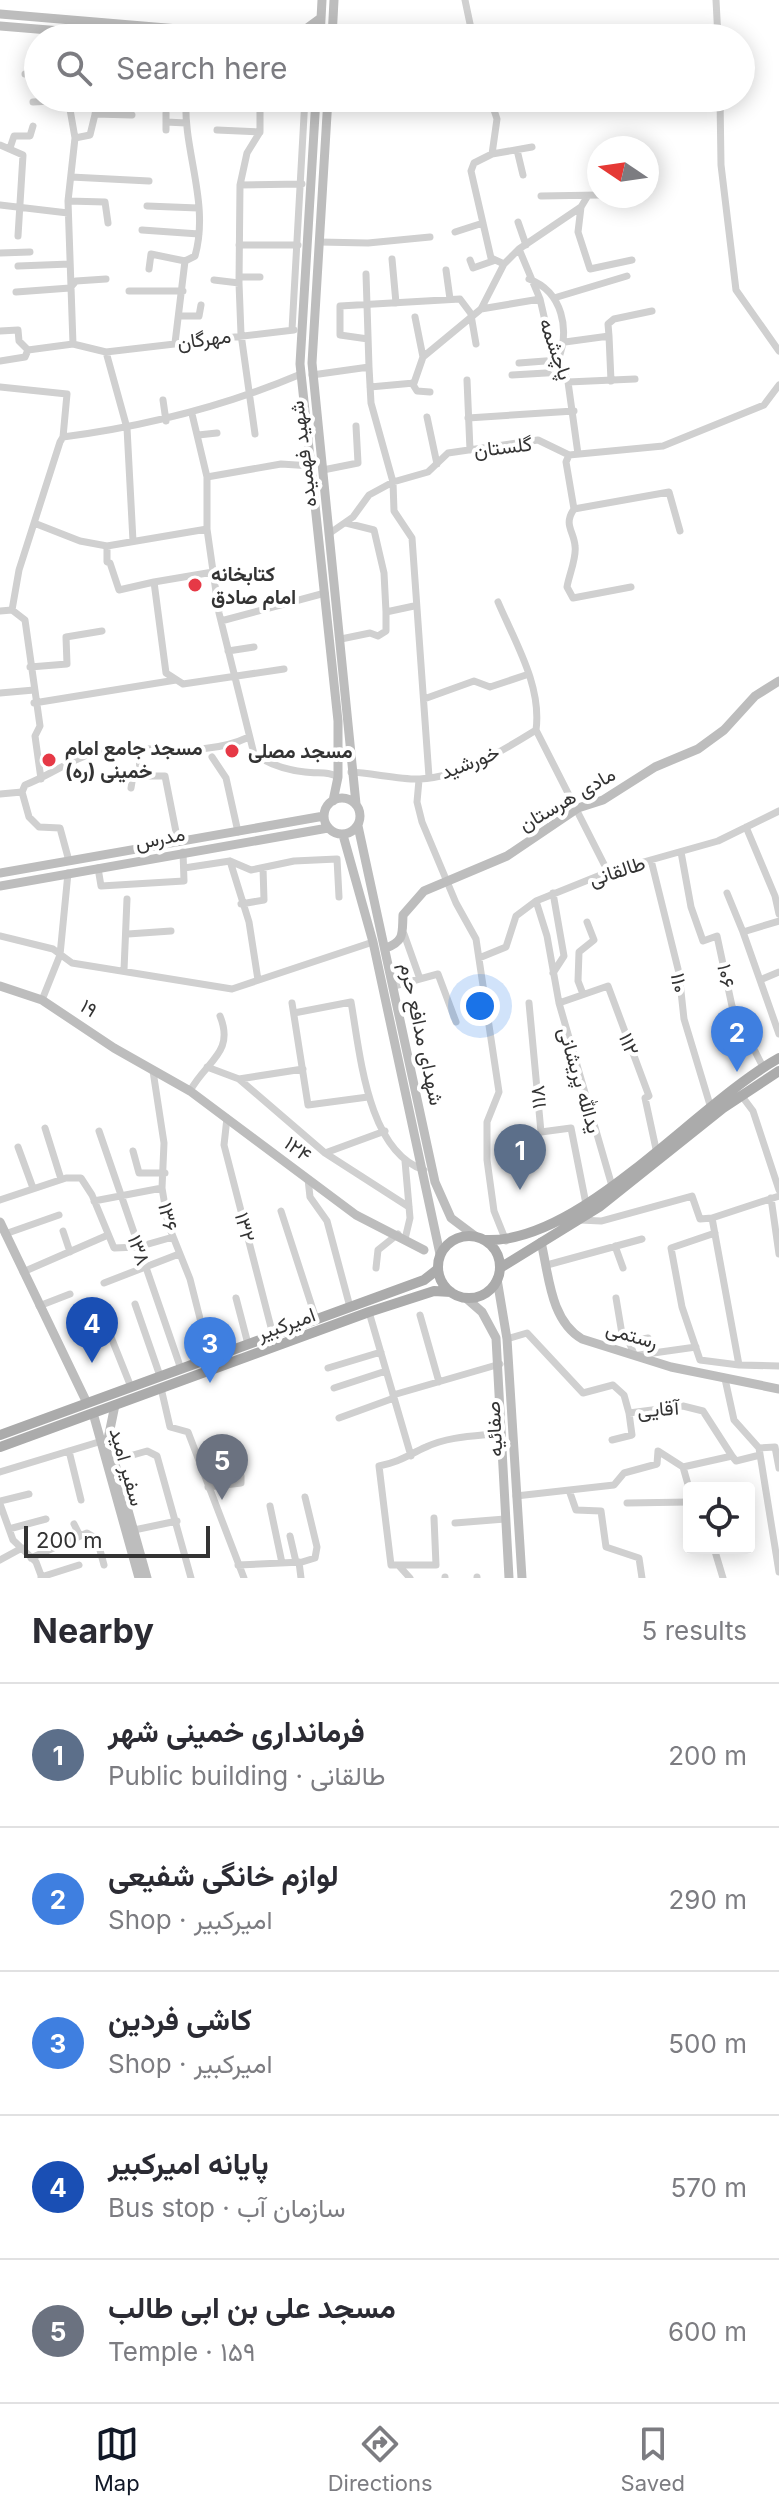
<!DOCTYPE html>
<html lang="en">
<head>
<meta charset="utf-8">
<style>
  :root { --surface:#fff; --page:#f7f7f7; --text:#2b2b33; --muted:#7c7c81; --line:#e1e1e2; --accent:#111827 }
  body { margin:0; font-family:Inter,Vazirmatn,sans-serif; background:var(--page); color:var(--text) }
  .controls { position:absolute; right:24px; bottom:24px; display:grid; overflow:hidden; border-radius:8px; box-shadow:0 4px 20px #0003 }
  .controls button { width:72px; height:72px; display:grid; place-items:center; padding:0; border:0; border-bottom:2px solid var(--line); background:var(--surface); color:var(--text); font:40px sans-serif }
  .compass { position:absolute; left:587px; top:136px; width:72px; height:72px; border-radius:50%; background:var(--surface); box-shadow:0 4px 20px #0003; rotate:283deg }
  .scale { position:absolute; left:24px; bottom:20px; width:186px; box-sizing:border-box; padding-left:8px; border:4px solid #333; border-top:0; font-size:22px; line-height:28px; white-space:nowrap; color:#333; -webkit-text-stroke:6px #fff; paint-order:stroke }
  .you { position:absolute; left:480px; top:1006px; width:28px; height:28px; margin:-20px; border:6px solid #fff; border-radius:50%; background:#1a73e8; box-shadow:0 0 0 12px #1a73e833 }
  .badge { display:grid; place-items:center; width:52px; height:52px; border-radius:50%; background:var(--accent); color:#fff; font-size:26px; font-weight:700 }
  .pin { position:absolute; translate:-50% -66px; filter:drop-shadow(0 2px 4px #0008) }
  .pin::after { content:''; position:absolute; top:42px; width:28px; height:24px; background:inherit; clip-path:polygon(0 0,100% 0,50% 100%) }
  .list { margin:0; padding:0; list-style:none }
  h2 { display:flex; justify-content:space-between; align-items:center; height:104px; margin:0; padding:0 32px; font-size:34px }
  h2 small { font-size:26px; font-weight:400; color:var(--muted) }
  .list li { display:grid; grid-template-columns:52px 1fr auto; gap:24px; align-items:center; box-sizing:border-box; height:144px; padding:0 32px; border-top:2px solid var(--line) }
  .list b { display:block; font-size:30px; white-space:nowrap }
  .list p { margin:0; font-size:26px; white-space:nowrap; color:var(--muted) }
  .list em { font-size:26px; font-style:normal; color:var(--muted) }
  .icon { flex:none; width:44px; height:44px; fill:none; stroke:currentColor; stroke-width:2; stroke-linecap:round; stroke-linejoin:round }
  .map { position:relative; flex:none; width:779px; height:1578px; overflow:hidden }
  .search { position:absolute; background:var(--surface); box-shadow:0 4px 20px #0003; left:24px; right:24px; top:24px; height:88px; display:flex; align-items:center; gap:20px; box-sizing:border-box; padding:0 28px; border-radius:44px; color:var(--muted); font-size:30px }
  .sheet { height:824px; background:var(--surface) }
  nav { display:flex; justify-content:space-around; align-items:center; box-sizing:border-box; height:112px; border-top:2px solid var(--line); background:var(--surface); font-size:22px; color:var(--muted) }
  nav a { display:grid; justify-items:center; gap:4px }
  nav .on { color:var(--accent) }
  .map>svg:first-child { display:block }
</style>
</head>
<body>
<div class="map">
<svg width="779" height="1578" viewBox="0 0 779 1578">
  <rect width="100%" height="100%" fill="#fff"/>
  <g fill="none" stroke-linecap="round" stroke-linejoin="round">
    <path stroke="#d0d0d0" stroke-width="7" d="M465,0l8,38
      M716,0l2,38
      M25,74h13
      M68,98l7,40 -7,63 5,143 33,8 21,76 6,113
      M490,98l7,21 -5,35 -18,9 -3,8 20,87 13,6
      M720,98l1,67 15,125 43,61
      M33,102l36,-2
      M95,114l37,1
      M166,122l20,1
      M166,130v-17
      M217,130l43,2
      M75,138l15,-3 9,-37
      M0,145l23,10 -5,81
      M10,148l4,-12h16l3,-10
      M517,150l6,25
      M492,154l40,-7
      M71,177l78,4
      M240,185l62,-1
      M541,196l58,-1
      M68,201l37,1 3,21
      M0,205l68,8
      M147,206l51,2
      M581,207l-3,25 12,37 42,-9
      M518,222l8,23
      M142,230l57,4
      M455,232l28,-9
      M319,242l49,1 62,-6
      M239,245h59
      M519,249l21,50 9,39 19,44 10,72
      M0,253l30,-1
      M392,259l4,44
      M470,260l3,8 20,-7
      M18,266l52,-2
      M149,269l2,-15 34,7
      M446,270l4,29
      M366,274l3,93
      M239,277h21
      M214,280l25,3
      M129,291h54
      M16,292l54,-4 6,-7 30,-2
      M554,298l73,-22
      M481,309l59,-10
      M471,315l5,29
      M179,316h20l2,-11
      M415,317l8,40
      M292,330l13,-232
      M0,331l18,-1 1,11 9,9
      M609,336l-1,-12 6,-5 38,-8
      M368,339l-28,-4v-29l120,-7 12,16
      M565,342l44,-6 2,45
      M175,343l10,-82 10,-5c15,-53 -12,-105 -9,-158
      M106,352l188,-22
      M0,361l25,-4 3,-7 45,-6
      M519,363l39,-3c12,-30 5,-68 -29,-81
      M312,375l57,-8 2,36 22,79 1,29 18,27 17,239
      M512,375l51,-3
      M467,380l3,70
      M568,382l67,-3
      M412,383l5,8 13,1
      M0,387l67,7 -4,43
      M370,387l44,-4 9,-26 58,-48 23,-45 15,-15 62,-42 6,-10
      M163,400l3,21
      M192,414l15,63v52l12,84 35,141c16,11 32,16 51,18 13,2 23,-1 33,5
      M427,417l10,47
      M468,418l106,-7
      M255,434l-14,-100 -2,-51 1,-98 7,-32 13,-21v-34
      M198,435l19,-2
      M569,455l-3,7 8,47c-11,16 0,22 1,37 2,11 -6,29 -8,41l6,11 58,-11
      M323,470l35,-7 -2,-37
      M207,477l74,-13 31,2
      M574,509l95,-17 11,39
      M34,523l46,18 27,5 100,-17
      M346,523l28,7 10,43 2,39
      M330,533l23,-16 16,-22 24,-13 35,-10 20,-19 90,-13 31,15 94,-9 101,-41 15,-20
      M107,546v16l3,1 9,27 35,-8
      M213,572l-59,10 12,91 17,11 101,-15
      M498,602c17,40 44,84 38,128
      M0,611l12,-1
      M221,621l104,-28
      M341,639l29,-6 8,3 8,-5v-19l28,-6
      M228,651l26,-4
      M30,667l37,-3 -1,-27 36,-6
      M0,693l34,-3
      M424,699l50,-18 16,6 39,-13
      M34,703l142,-23
      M536,730l72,142
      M139,750l1,26
      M212,757l14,21 12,54
      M351,772c20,1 52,8 69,7 41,-2 82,-28 116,-49
      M41,779l-6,-43 5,-10 -15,-106 -13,-10 7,-40 41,-128 3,-5c84,-11 160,-30 238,-63
      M419,780l-2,22 5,20 34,81 20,36 23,153 -12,30v38l7,51 12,30
      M131,788l2,-12h32l13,66
      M22,792l7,25 10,10 21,1 9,33
      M0,794l22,-2 3,-7c29,-11 53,-32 85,-35 47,-5 95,8 139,-13
      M746,827l29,69 4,18
      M681,852l10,55 12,34 14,-5 15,70 31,61
      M651,860l28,113 5,46 26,86
      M230,861l19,61 9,58
      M98,868l3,18 83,-5 -1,-29
      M184,868l46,-7 21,9 43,-9 43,-2 2,38
      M553,893l11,63 -11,17
      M727,893l16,39 36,-11
      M536,901l11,35 12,67 53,183
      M241,904l23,-4 -1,-32
      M743,932l36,102
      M128,934l43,-3
      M404,934l16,45
      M0,936l53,13 19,14 160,26 141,-47
      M479,958l27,-11 10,-31 20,-15 72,-29 110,-31 61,-30
      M124,970l3,-71
      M760,980l19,-8
      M394,986l44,-12 18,48
      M583,994l-5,-13 1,-29 15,-12 -7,-18
      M42,1000l18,-45 8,-82
      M292,1003l16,102 60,-8
      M529,1003l12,129 30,-4 15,76
      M559,1003l49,-17 41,110 -4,2 11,51
      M294,1013l57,-11c9,50 16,149 73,168
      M207,1067l32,12 86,74 84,54
      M153,1071l11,72 -2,45 6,36 22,55 20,79
      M239,1079l64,-10
      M190,1091c16,-30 45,-38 30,-75
      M741,1095l12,16 26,79
      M227,1118l-3,27 49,190
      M45,1128l16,51
      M99,1131l82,238
      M18,1147l15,41
      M133,1151l6,22h26
      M325,1153l60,-22
      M308,1179l2,18 17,24 23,86
      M779,1196l-67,22 27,147 40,1
      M771,1198l8,56
      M0,1200l66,-22h15l11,17 22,53 24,-1 35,-10
      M94,1201l68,-13
      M281,1211l35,108
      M580,1220l21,1 91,-25 8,23 12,-1
      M63,1231l7,21
      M715,1233l-44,15 11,59 18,53 39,5
      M5,1234l54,-19
      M405,1239l5,-21 -5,-57
      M615,1246l8,22
      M547,1265l95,-26
      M376,1268l2,-18 20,-16
      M23,1272l85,-37
      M104,1283l75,-29
      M236,1298l12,46
      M616,1298l6,36 7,8
      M135,1304l25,72
      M39,1306l31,-12
      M369,1312l42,144
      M420,1315l19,67
      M107,1327l24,60
      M507,1339l20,-6 56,60 30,-8 11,10 5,18 54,-7 20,5 29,45
      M634,1354l-5,-12 19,-4
      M639,1355l57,-8
      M328,1368l53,-16
      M725,1379l9,41 25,28 20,124
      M161,1388l9,39 18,5 56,146
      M334,1388l52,-17
      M393,1395l107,-31
      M339,1418l55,-20
      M612,1440l20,-5 -3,-22
      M759,1448l16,-1 4,21
      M69,1451l12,49
      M732,1456l4,5 24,-6
      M112,1461l35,-10 10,5 34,122
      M683,1467l6,21
      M0,1472l102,-31
      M208,1487l33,-4v-7
      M569,1490l7,20 25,1 5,36 33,11 3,20
      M516,1496l98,-11 10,-12 33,-9 1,-13 25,16 49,-11
      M0,1501l29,-7
      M627,1503l62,-1
      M0,1504l13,36 23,22 6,16
      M270,1506l12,57
      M434,1518l2,47h-45l-12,-99c21,-4 29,-11 47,-19 23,-11 51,-11 76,-14
      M455,1523l50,-4
      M74,1524l6,12
      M9,1529l37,-10
      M134,1530l43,-9
      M290,1536l6,26
      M714,1548l9,30
      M31,1558l56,-25 10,6 7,26
      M0,1560l22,-12
      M299,1562l2,16
      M238,1565l64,-3 13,-4 2,-11 -12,-50
      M400,1567l10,11
      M41,1577l38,-12
      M445,1577v1
      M477,1577v1"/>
    <path stroke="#bdbdbd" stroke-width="9" d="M0,14l275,23 31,-8 15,-11
      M0,26l146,12
      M320,38l2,-38
      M332,38l2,-38
      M316,98l-16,266 38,357v56l-5,24
      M328,98l-16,265 44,441
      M324 816a18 18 0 1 1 36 0a18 18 0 1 1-36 0Z
      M358,826l77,356 16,36 24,18
      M343,835l30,107 67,312
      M0,873l324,-57
      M0,886l328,-58
      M386,948c19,-7 16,-15 17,-33l21,-24 83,-35 71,-48 25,-8 52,-33 43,-18 26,-19 31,-34 24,-15
      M0,986l42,14 72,48 76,43 166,124 68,35
      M0,1222l87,181
      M541,1242c8,33 9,78 41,97l89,28 108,22
      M497,1279l10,60 15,239
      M466,1298l16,14 14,26 13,240
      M115,1405l-7,34 39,139
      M93,1413l46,165"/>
    <path stroke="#ababab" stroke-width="10" d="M438 1267a31 31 0 1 1 62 0a31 31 0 1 1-62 0Z
      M485,1240c96,4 210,-135 294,-182
      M500,1268l99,-61 124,-99 56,-37
      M0,1435l424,-155 14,-11
      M0,1447l369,-135 65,-21 17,1"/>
  </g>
  <g fill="#e63946" stroke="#fff" stroke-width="3">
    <circle cx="195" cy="585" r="8"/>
    <circle cx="232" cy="751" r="8"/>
    <circle cx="49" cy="760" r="8"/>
  </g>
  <g text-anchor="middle" stroke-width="8" stroke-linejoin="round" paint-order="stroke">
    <g font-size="20" fill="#333" stroke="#fff">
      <text transform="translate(204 339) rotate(-8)" y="7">مهرگان</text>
      <text transform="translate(556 349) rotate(71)" y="7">پاچشمه</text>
      <text transform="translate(503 447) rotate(-7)" y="7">گلستان</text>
      <text transform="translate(303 454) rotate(-97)" y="7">شهید فهمیده</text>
      <text transform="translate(470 762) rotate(-21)" y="7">خورشید</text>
      <text transform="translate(567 799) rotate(-30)" y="7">مادی هرستان</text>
      <text transform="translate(160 838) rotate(-11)" y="7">مدرس</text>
      <text transform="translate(617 871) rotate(-18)" y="7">طالقانی</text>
      <text transform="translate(726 976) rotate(81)" y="7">۱۰۶</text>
      <text transform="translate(679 983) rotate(82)" y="7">۱۱۰</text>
      <text transform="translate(89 1008) rotate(33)" y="7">۱۹</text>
      <text transform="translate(422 1034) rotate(78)" y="7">شهدای مدافع حرم</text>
      <text transform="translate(629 1044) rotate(69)" y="7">۱۱۲</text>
      <text transform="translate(580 1080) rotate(74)" y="7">یدالله پریشانی</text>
      <text transform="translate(538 1097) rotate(-95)" y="7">۱۱۸</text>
      <text transform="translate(298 1149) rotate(37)" y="7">۱۲۴</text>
      <text transform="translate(168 1217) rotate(77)" y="7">۱۳۶</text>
      <text transform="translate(245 1227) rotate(75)" y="7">۱۳۲</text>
      <text transform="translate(139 1250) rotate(70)" y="7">۱۳۸</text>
      <text transform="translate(286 1324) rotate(-20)" y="7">امیرکبیر</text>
      <text transform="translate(632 1335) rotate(17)" y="7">رستمی</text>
      <text transform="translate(658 1409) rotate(-4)" y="7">آقایی</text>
      <text transform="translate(494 1429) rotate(-93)" y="7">صفائیه</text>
      <text transform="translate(127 1467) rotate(74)" y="7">سفیر امید</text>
    </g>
    <g font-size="20" font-weight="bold" fill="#333" stroke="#fff" text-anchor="start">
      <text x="211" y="581">کتابخانه<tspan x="211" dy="23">امام صادق</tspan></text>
      <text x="65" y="755">مسجد جامع امام<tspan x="65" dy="23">خمینی (ره)</tspan></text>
      <text x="248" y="758">مسجد مصلی</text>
    </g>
  </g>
</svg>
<div class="controls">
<button><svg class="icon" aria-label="locate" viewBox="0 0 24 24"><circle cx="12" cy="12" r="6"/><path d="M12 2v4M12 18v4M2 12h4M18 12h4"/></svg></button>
</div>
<svg class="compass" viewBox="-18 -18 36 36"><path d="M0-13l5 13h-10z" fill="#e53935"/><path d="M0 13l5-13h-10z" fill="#7c7c81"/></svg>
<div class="scale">200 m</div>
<div class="you"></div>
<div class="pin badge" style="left:520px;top:1190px;background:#5c6f8a">1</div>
<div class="pin badge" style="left:737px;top:1072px;background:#3f7fe0">2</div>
<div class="pin badge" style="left:210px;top:1383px;background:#3f7fe0">3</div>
<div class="pin badge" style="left:92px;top:1363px;background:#1a4fb4">4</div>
<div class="pin badge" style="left:222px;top:1500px;background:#6b7280">5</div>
<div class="search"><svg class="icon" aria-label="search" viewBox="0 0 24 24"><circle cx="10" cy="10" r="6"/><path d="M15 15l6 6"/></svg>Search here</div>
</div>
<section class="sheet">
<h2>Nearby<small>5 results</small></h2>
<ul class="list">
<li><span class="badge" style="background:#5c6f8a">1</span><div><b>فرمانداری خمینی شهر</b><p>Public building · طالقانی</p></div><em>200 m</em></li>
<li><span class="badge" style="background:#3f7fe0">2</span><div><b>لوازم خانگی شفیعی</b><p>Shop · امیرکبیر</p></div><em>290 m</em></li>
<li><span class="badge" style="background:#3f7fe0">3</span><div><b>کاشی فردین</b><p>Shop · امیرکبیر</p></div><em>500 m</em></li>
<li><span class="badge" style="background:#1a4fb4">4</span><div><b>پایانه امیرکبیر</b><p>Bus stop · سازمان آب</p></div><em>570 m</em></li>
<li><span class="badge" style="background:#6b7280">5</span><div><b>مسجد علی بن ابی طالب</b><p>Temple · ۱۵۹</p></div><em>600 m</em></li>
</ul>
</section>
<nav>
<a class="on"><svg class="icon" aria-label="map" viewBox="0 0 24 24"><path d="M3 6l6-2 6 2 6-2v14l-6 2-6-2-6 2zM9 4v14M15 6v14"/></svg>Map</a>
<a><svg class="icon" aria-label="directions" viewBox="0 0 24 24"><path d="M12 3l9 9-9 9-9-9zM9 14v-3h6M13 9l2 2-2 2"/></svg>Directions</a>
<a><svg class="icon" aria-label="saved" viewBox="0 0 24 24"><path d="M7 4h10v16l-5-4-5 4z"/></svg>Saved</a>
</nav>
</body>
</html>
